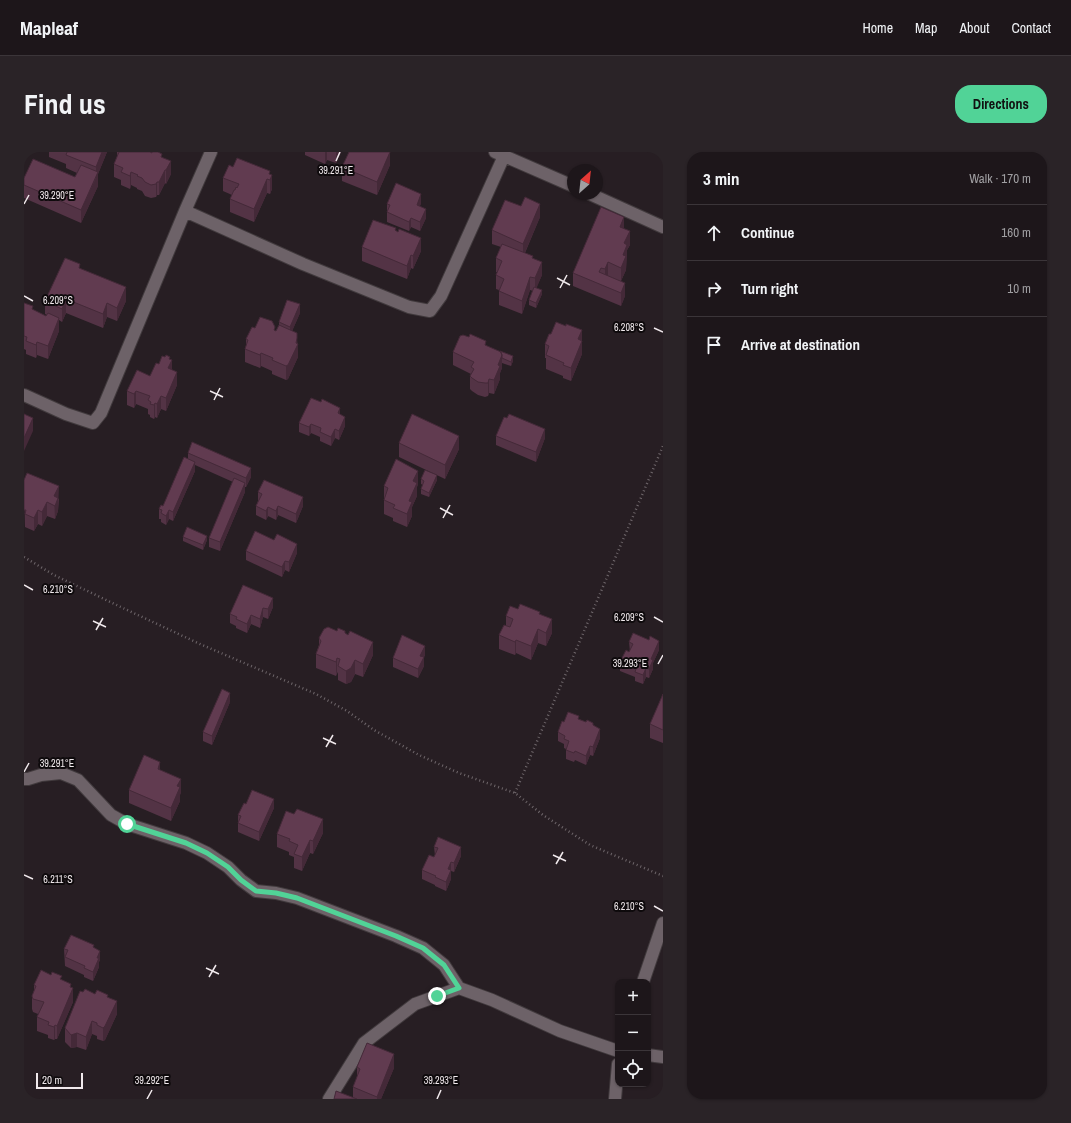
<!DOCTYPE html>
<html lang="en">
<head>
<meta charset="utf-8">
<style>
  :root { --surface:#1d161a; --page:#2a2327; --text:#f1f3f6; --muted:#a09fa2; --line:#3b3539; --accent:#51d397 }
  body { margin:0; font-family:"Archivo Narrow",sans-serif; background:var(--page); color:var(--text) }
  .controls { position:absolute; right:12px; bottom:12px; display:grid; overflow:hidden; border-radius:8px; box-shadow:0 1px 3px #0004 }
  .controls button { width:36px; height:36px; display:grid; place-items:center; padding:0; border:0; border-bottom:1px solid var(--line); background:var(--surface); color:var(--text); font:20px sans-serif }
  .compass { position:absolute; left:543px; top:12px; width:36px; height:36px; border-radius:50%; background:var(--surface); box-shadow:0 1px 3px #0004; rotate:27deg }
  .scale { position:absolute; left:12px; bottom:10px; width:47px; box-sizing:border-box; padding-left:4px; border:2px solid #f0e9ec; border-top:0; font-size:11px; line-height:14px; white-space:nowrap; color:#f0e9ec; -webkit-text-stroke:3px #0e0a0c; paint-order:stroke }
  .stop { position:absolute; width:12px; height:12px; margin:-9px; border:3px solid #51d397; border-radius:50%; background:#fff }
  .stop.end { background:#51d397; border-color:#fff; box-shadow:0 1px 4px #0008 }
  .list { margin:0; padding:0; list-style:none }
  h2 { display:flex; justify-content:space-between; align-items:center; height:52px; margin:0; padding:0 16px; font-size:17px }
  h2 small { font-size:13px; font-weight:400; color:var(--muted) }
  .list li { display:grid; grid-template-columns:26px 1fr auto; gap:12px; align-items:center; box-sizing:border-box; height:56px; padding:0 16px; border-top:1px solid var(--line) }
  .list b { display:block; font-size:15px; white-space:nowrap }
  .list em { font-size:13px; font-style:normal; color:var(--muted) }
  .icon { flex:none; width:22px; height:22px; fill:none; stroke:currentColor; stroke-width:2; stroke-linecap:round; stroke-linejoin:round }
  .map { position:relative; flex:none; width:639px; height:947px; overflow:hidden; border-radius:16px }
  header { display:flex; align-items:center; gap:24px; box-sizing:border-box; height:56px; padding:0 20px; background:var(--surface); border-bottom:1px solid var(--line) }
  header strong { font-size:19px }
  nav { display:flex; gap:22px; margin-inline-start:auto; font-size:14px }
  .intro { display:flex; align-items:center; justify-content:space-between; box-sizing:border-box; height:96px; padding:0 24px }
  h1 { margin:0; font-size:28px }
  .button { padding:10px 18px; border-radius:16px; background:var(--accent); color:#111; font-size:14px; font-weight:700 }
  main { display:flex; gap:24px; padding:0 24px }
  aside { flex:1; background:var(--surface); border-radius:16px; box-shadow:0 1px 3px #0004 }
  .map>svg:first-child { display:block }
</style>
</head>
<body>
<header>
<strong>Mapleaf</strong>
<nav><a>Home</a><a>Map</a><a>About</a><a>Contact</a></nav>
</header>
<div class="intro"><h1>Find us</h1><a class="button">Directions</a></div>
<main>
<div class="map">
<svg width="639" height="947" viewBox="0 0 639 947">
  <rect width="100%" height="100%" fill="#271e23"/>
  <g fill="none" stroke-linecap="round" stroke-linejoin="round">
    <g stroke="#413a3d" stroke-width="14">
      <path id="minor" d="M471,0l78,34
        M566,42l73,33
        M161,59l118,53 106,43 21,4 11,-15 63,-140
        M0,243l42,19 27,9 8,-10 84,-202 26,-59
        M0,627h4l13,-4 20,-2 17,7 33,35 16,9 59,19 21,10 21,14 13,13 15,11 20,2 21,5 99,38 27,12 21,17 15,23
        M619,830l20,-59
        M624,903l15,2
        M305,947l35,-56 51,-39 44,-16 33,12 68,31 58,20
        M591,947l3,-35"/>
    </g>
    <path stroke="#6f676b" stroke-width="2.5" stroke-dasharray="1 3" stroke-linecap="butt" d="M0,405l30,18 71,34 75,35 116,50 31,17 27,19 45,25 40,18 56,20 28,22 47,30 73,31
      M491,641l148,-347"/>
    <use href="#minor" stroke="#6d6268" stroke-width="12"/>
  </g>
  <path fill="#533345" d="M25,0h58l-9,22v12l-17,37 -57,-25v-20l51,-1 2,-4 -11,-5v-4l-17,-7z
    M93,0h33l12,5 9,17 -5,10 -1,-1 -6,12h-2l-1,2 -5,1 -6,-2 -3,-5 -5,-2v-1l-6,-3 -1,4 -9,-4v-5l-7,-3v-13l3,-7z
    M281,0h36l-5,11 -9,-3 -2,4 -20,-9z
    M366,13l-13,30 -35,-14v-14z
    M209,15l37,7 2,15 -2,5 -3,-1 -13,29 -24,-10v-13l2,-4 -9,-4v-13z
    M397,51l-1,3 6,12 -6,13 -9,-4 -2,4 -22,-9v-18z
    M516,65l-15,36 8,5 9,17 -6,13 6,6 -6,14 -7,-3v-5l4,-9 -3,-1 -8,24 -23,-9v-15l-3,-1v-14l1,-3h-1v-14l5,-11 -9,-3v-14z
    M600,77l6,16 -3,5 -1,20 -5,11 4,15 -4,10 -48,-20v-13z
    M372,79l25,20 -8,18 -2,-1 -4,11 -45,-18v-14z
    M56,116l46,33 -9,20 -10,-4 -4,11 -37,-15 -4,9 -3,-2v11l-11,28 -11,-4 -1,3 -10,-4v-4l-2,-1v-46l9,7 13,6 1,-1 -2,-1v-13z
    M276,161l-8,18 5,7 1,19 -10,22 -2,1 -14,-6v-3l-11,-5 -1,2 -15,-6v-13l1,-3v-7l9,-11 21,3 3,-5v-4z
    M542,174l16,4v24l-11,27 -8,-3v-2l-17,-7v-11h-1v-14l6,-10z
    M462,194l27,15 -2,5 -9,-3v5l-2,5v6l-6,15 -5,-1 -1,3 -3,1 -7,-2 -6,-4 -2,-2v-13l1,-2 -18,-9v-13z
    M146,207l2,11 5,15 -11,26 -5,-2 -4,9 -2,-1 -1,2 -4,-2v-2l-2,-1v-5l-12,-5 -2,4 -7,-3v-14l23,-15 9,-12z
    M316,262l5,12 -6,14 -4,-2 -4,8 -11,-5v-4l-9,-4 -2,3 -10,-4v-9z
    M472,284l49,2 -9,24 -40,-17z
    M375,291l60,6 -14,30 -46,-22z
    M164,301l63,24 -5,10h-1v5l-25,59 -11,-4v-9l24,-56 -38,-17v6l-22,50 -4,-2 -3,6 -5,-3v-3h-2v-10l4,-3 25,-47z
    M397,327l16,1 -8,17 -8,-3v-5l2,-4 -2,-1z
    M0,328l35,19 -1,12 -3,8 -8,-3 -5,10 -4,-2 -4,7 -9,-4z
    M394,332l-1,3v9l-5,11v9l-5,11 -14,-6v-3l-9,-4v-28z
    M234,340l45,14 -7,17 -18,-8 -2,5 -8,-4 -2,4 -10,-5v-9l2,-5z
    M159,385l24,3 -4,10 -20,-9z
    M222,399l51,2 -8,19 -4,-2 -3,7 -36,-17z
    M219,433l30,22 -5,12 -5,-2 -3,11 -9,-4 -4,9 -11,-5v-2l-6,-3v-9z
    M494,457l22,5 12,19 -6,13 -8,-3 -7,17 -15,-7 -1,2 -16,-6v-14l7,-9v-10z
    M313,479l8,2 28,22 -10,22 -8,-3 -4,8 -5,2 -8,-4v-8l-2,4 -20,-8v-14l3,-9v-7z
    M605,490l30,8 -6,13v6l-4,9 -3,-1 -3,7 -8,-3v-4l-15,-6v-9l10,-10z
    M401,503l-1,2v9l-6,12 -25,-11v-9z
    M639,542v49l-13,-5v-14z
    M206,550l-18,43 -9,-4v-9z
    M555,567l14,6 7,13 -7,18 -3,-1 -4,10 -11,-5 -1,2 -8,-3v-10l-2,-1v-4l-6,-3v-9l6,-10z
    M136,618l21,22 -1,3v6l-9,20 -42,-18v-13z
    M222,652l28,4 -15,33 -21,-9v-17z
    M299,681l-10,21 -3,-1 -8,18 -8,-3v-11l-5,-2v-3l-12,-5v-13z
    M410,695l27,9 -7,16 -3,-1v8l-5,12 -11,-5v-1l-13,-6v-9l13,-14z
    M70,796l6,12 -1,2v5l-6,14 -9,-4v-2l-19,-9 -1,-17z
    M38,828l9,7 2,15 -16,37h-2l-1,1 -6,-2v-3l-11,-4v-14l1,-3 -5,-2 -1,-3v-13l2,-5v-6z
    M59,840l25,5 9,17 -12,26 -2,1 -6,-2v-3l-5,-2 -6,16 -9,-3 -6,1 -6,-6v-14z
    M333,915l37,1 -13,31h-47l19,-2v-10l4,-9z"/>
  <path fill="#442938" d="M78,0h5l-9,22v12l-17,37v-13l15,-32v-11z
    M301,0h2v8l-2,4z
    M312,0h5l-5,11z
    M366,0v13l-13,30v-13z
    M147,9v13l-5,10v-14z
    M141,18v13l-6,12v-13z
    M107,20v13l-1,4v-13z
    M248,23v14l-2,5v-14z
    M243,27v14l-13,29v-13z
    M133,30v13l-1,2v-13z
    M397,42v9l-4,11v-9z
    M516,52v13l-17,40v-13z
    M402,57v9l-6,13v-9z
    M600,65v14l-4,-4z
    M387,66v9l-2,4v-9z
    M606,79v14l-3,5 -1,20 -5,11v-13l3,-25z
    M397,86v13l-8,18v-13z
    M387,103v13l-4,11v-13z
    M518,110v13l-7,17v-14z
    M584,110v14l-3,7v-14z
    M506,125v13l-8,24v-13z
    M601,131v13l-4,10v-13z
    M102,135v14l-9,20v-13z
    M518,138v4l-6,14v-5z
    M42,147v14l-4,9v-13z
    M83,151v14l-4,11v-14z
    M276,152v9l-10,23v-9z
    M35,166v13l-11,28v-13z
    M558,178v24l-11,27v-13l7,-29z
    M273,186l1,19 -10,22 -2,1v-14z
    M13,190v13l-1,3v-13z
    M237,201v13l-1,2v-13z
    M478,203v13l-2,5v6l-6,15v-14l4,-15z
    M489,204v5l-2,5v-4z
    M146,205v7l2,-4v13l-4,-5z
    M153,220v13l-11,26v-13z
    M465,227v14l-1,3v-13z
    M112,239v13l-2,4v-14z
    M137,244v13l-4,9v-14z
    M131,251v14l-1,2v-14z
    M316,256v9l-2,-4z
    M321,265v9l-6,14v-9z
    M9,266v13l-9,20v-13z
    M287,272v9l-2,3v-9z
    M311,277v9l-4,8v-9z
    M521,277v9l-9,24v-10z
    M435,284v13l-14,30v-14z
    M171,310v9l-22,50v-9z
    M227,316v9l-5,10v-9z
    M394,319v13l-1,3v9l-5,11v9l-5,11v-13l2,-13 4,-20z
    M413,323v5l-8,17v-4z
    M221,331v9l-25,59v-9z
    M35,334l-1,25 -3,8 -1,-23z
    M279,345v9l-7,17v-9z
    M23,350v14l-5,10v-14z
    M254,354v9l-2,5v-9z
    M244,355v9l-2,4v-9z
    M14,358v14l-4,7v-13z
    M145,358v9l-3,6v-9z
    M183,384v4l-4,10v-5z
    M273,392v9l-8,19v-10z
    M261,409v9l-3,7v-10z
    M249,446v9l-5,12v-10z
    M239,456v9l-3,11v-9z
    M227,463v9l-4,9v-9z
    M528,467v14l-6,13v-13z
    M514,477v14l-7,17v-14z
    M492,488v13l-1,2v-13z
    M635,489v9l-6,13v6l-4,9v-9l2,-10z
    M349,490v13l-10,22v-13z
    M401,494v9l-1,2v9l-6,12v-9l2,-13z
    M313,506v13l-1,5v-14z
    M331,508v14l-4,8 -5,2v-13z
    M622,516v9l-3,7v-9z
    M206,541v9l-18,43v-9z
    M576,577v9l-7,18v-9z
    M566,594v9l-4,10v-9z
    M136,610v14l-2,-7z
    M157,627v13l-1,3v6l-9,20v-13l6,-22z
    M250,647v9l-15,33v-9z
    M299,667v14l-10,21v-13z
    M286,688v13l-8,18v-14z
    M437,695v9l-7,16v-9z
    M427,710v17l-5,12v-9l2,-13z
    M76,799v9l-1,2v5l-6,14v-9l4,-14z
    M47,832v9l2,-5v14l-16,37v-13z
    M93,849v13l-12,26 -2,1v-13z
    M68,869v13l-6,16v-13z
    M31,873v14l-1,1v-13z
    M53,881v14l-6,1v-13z
    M370,902v14l-13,31h-4v-2z"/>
  <path fill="#613b50" stroke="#442938" d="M43,0h35l-6,15 -30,-12z
    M95,0h31l2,1v-1h6l4,2 -1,3 10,4 -5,9h-1l-6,12h-2l-1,2 -5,1 -6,-3 -3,-4 -5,-2 1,-1 -7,-3 -1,4 -9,-4 2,-4 -9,-4z
    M325,0h41l-13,30 -35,-15z
    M213,6l33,13 -1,3 3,1 -2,5 -3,-1 -13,30 -24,-10 4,-9h1l1,-3 1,1 2,-4 -16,-6 6,-13 4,2z
    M9,7l42,18 6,-12 17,7 -17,38 -57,-25v-7z
    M372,31l25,11 -4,11 9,4 -6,13 -9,-4 -2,4 -22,-10 3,-7 -3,-1z
    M501,45l15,7 -17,40 -31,-14 13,-30 16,6z
    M577,55l23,10 -4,10 10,4 -6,12 3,2 -4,10 3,1 -5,12 -13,-6 -3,7 -4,-1 -2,4 26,11 -4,10 -48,-20z
    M349,68l23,8 -1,2 3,2 1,-3 22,9 -8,18 -2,-1 -4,11 -45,-19z
    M478,92l31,12 -1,2 10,4 -7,16 -5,-1 -8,24 -23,-10 5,-12 -8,-4 6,-14 -6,-3z
    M41,106l15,6 -1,4 47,19 -9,21 -10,-5 -4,11 -37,-15 -4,10 -17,-8z
    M510,135l8,3 -6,13 -7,-3z
    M263,148l13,4 -10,23 -11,-5z
    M0,151l9,3 -1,3 14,7 2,-3 11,5 -11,28 -11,-4 -1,3 -10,-4 1,-4 -3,-1z
    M236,165l12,4 3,6 -1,3 2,1 3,-6 18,8v5l-1,5 2,1 -10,21 -2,1 -14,-6 1,-2 -12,-5 -1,2 -15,-6 3,-9 -2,-1 6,-12 3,1z
    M532,170l10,4v-2l16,6 -4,9 4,2 -11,27 -8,-3 1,-2 -18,-8 3,-9 -4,-2 4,-10h2z
    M446,182l16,7 -1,4 16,7 1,3 -4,10 2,1 -6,14 -5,-1 -1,4h-3l-7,-1 -6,-4 -2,-2 4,-7 -3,-2 3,-5 -21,-10 7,-16 3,-1 6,2z
    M476,199l13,5 -2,6 -9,-4v-3z
    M142,203l4,2 -1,2 3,1 -4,8 9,4 -11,26 -5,-2 -4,8 -2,-1 -1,2 -4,-1 1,-2 -3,-2 2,-4 -14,-5 -2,3 -7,-3 10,-21 13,6 6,-13 3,1 3,-8 3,1z
    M287,246l10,4 1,-3 18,9 -2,5 7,4 -6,14 -4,-2 -4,8 -11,-5 1,-4 -10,-4 -2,3 -10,-4z
    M0,262l9,4 -9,20z
    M388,262l47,22 -14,29 -46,-22z
    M485,262l36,15 -9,23 -40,-16 8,-19 3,1z
    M168,290l59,26 -5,10 -58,-25z
    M160,305l11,5 -22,50 -4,-2 -3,6 -5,-3 1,-3 -3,-1 2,-4 2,1z
    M372,307l22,12 -5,10 4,2 -8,18 3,1 -5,12 -14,-6 2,-3 -11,-5 4,-12 -4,-2z
    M401,318l12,5 -8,18 -8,-4 3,-8 -3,-2z
    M3,321l32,13 -5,10 4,2 -3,8 -8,-4 -5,10 -4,-2 -4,8 -9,-4 1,-4h-2v-30z
    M210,326l11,5 -25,59 -11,-4z
    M240,328l39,17 -7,17 -18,-8 -2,5 -8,-4 -2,4 -10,-5 6,-12 -4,-2z
    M163,375l20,9 -4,9 -20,-8z
    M231,379l19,9 3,-6 20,10 -8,18 -4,-1 -3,6 -36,-16z
    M219,433l30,13 -5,11 -5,-1 -3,11 -9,-4 -4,9 -11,-5 1,-2 -7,-3z
    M496,452l20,8 -1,2 13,5 -6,14 -8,-4 -7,17 -15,-6 -1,2 -16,-7 5,-10 6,2 3,-8 -7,-3 4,-10 8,3z
    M304,475l9,4 1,-3 7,3v2l3,2 2,-4 23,11 -10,22 -8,-4 -4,8 -5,3 -8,-5 2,-7 -3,-1 -1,4 -20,-8 5,-13 -2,-3 5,-9z
    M609,481l16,7 1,-4 9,5 -8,18 2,1 -4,9 -3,-1 -3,7 -8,-3 1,-3 -16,-7 6,-12 3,2 4,-8 -4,-2z
    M378,483l23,11 -5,10 4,1 -6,12 -25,-11z
    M198,537l8,4 -18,43 -9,-4z
    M639,542v36l-13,-6z
    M544,560l11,4 -1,3 8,3 1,-2 6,3v2l7,4 -7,18 -3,-1 -4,10 -11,-5 -1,2 -8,-3 3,-9 -5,-2 1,-3 -7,-4 4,-11 2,1z
    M120,603l16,7 -2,7 23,10 -4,7 3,1 -9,21 -42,-18z
    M228,638l22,9 -15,33 -21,-9 3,-7 -3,-1 6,-12 2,1z
    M273,657l26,10 -10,22 -3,-1 -8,17 -8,-3 4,-9 -9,-4 1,-2 -13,-5 9,-23 8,3z
    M414,685l23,10 -7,16 -3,-1 -3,7 3,1 -5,12 -11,-5 1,-1 -14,-6 7,-15 5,2 4,-9 -4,-1z
    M47,783l23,10 -1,2 7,4 -3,7h2l-6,14 -9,-4 1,-2 -20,-9 3,-7 -4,-1z
    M17,818l10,5 1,-3 10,4 -2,3 11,5 -1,3 3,1 -16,38 -2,-1 -1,2 -6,-2 1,-3 -12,-5 7,-15 -11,-3 -1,-3 4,-10 -2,-1z
    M61,837l10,5 2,-4 11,5 -1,2 10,4 -12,25 -2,2 -6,-3v-2l-5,-2 -6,16 -9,-4 -6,2 -6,-7 15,-37 3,1z
    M343,891l27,11 -17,43 -24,-10 7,-18 -3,-2z
    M312,939l21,8h-23z"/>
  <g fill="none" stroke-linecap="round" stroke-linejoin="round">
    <path stroke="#51d397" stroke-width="5" d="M103,672l59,19 21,10 21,14 13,13 15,11 20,2 21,5 99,38 27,12 21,17 15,23 -22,8"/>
  </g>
  <path fill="none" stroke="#f0e9ec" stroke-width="1.5" d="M312,9l4,-9M0,52l5,-9M533,126l13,7M536,136l7,-13M0,144l9,5M630,176l9,4M186,239l13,6M190,248l6,-12M416,356l13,7M419,366l7,-13M0,433l9,5M630,465l9,5M69,469l13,6M72,478l7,-12M634,512l5,-9M299,586l13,6M302,595l7,-12M0,620l5,-9M529,703l13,6M532,712l7,-12M0,723l9,4M630,754l9,5M182,816l13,6M185,825l7,-12M123,947l5,-9M413,947l4,-9"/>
  <g font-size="10" text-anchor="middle" fill="#f0e9ec" stroke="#0e0a0c" stroke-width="4" stroke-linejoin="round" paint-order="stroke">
    <text x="312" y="22">39.291°E</text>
    <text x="33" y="47">39.290°E</text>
    <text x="34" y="152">6.209°S</text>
    <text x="605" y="179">6.208°S</text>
    <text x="34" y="441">6.210°S</text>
    <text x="605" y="469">6.209°S</text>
    <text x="606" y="515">39.293°E</text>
    <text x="33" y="615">39.291°E</text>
    <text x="34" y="731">6.211°S</text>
    <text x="605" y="758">6.210°S</text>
    <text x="128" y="932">39.292°E</text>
    <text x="417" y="932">39.293°E</text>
  </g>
</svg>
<div class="controls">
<button>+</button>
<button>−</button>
<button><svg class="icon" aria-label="locate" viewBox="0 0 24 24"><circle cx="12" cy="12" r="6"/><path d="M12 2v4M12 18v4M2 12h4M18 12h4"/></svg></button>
</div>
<svg class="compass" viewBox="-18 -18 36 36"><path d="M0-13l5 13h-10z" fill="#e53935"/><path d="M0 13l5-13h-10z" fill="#a09fa2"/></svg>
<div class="scale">20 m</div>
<div class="stop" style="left:103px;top:672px"></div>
<div class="stop end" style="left:413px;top:844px"></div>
</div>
<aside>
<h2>3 min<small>Walk · 170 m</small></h2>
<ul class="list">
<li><svg class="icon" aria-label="ahead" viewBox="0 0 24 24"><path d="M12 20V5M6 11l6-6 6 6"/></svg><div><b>Continue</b></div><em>160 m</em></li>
<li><svg class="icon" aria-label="right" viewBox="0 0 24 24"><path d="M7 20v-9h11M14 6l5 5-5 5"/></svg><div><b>Turn right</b></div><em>10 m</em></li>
<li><svg class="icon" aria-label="arrive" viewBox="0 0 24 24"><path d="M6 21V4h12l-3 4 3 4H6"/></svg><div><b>Arrive at destination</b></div></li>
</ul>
</aside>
</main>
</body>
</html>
